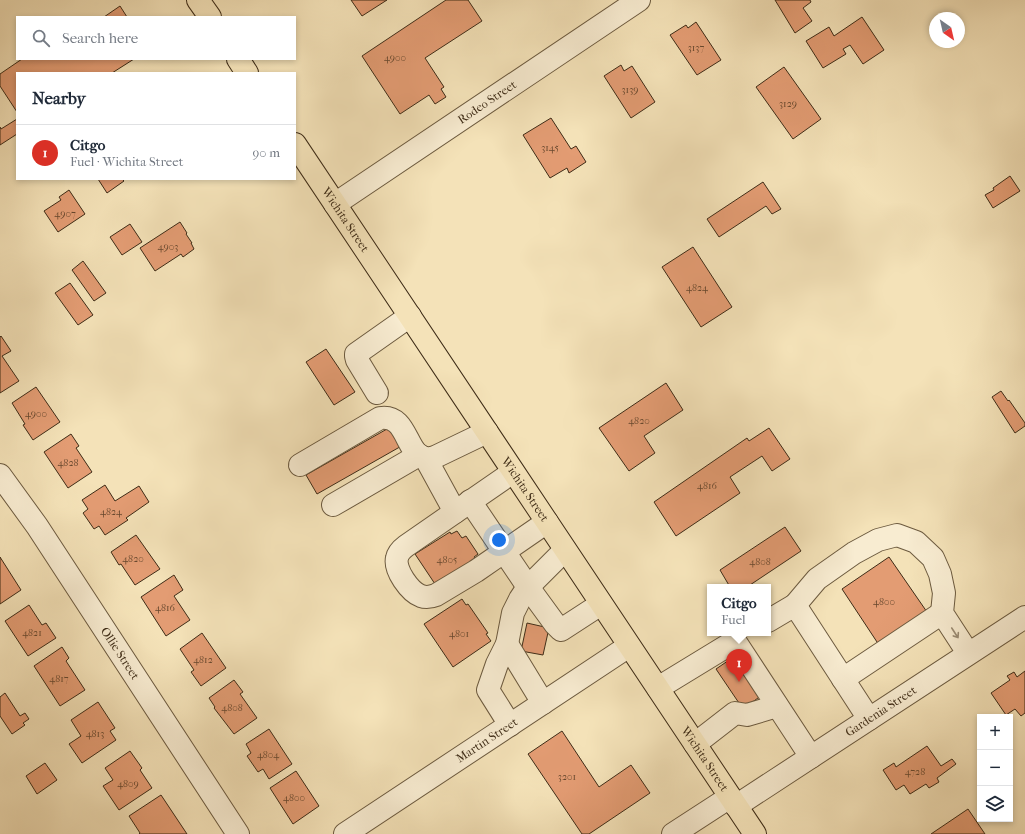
<!DOCTYPE html>
<html lang="en">
<head>
<meta charset="utf-8">
<style>
  :root { --surface:#fff; --page:#f2f2f3; --text:#1f2937; --muted:#747a83; --line:#e0e1e3; --accent:#d93025 }
  body { margin:0; font-family:"IM FELL French Canon",serif; background:var(--page); color:var(--text) }
  .controls { position:absolute; right:12px; bottom:12px; display:grid; overflow:hidden; border-radius:0px; box-shadow:0 2px 6px #0003 }
  .controls button { width:36px; height:36px; display:grid; place-items:center; padding:0; border:0; border-bottom:1px solid var(--line); background:var(--surface); color:var(--text); font:20px sans-serif }
  .compass { position:absolute; left:929px; top:12px; width:36px; height:36px; border-radius:50%; background:var(--surface); box-shadow:0 2px 6px #0003; rotate:146deg }
  .you { position:absolute; left:499px; top:540px; width:14px; height:14px; margin:-10px; border:3px solid #fff; border-radius:50%; background:#1a73e8; box-shadow:0 0 0 6px #1a73e833 }
  .badge { display:grid; place-items:center; width:26px; height:26px; border-radius:50%; background:var(--accent); color:#fff; font-size:13px; font-weight:700 }
  .pin { position:absolute; translate:-50% -33px; filter:drop-shadow(0 1px 2px #0008) }
  .pin::after { content:''; position:absolute; top:21px; width:14px; height:12px; background:inherit; clip-path:polygon(0 0,100% 0,50% 100%) }
  .popup { position:absolute; left:707px; top:584px; width:64px; height:52px; box-sizing:border-box; display:grid; place-content:center; border-radius:0px; background:var(--surface); filter:drop-shadow(0 1px 3px #0005); font-size:13px; white-space:nowrap; color:var(--muted) }
  .popup b { font-size:15px; color:var(--text) }
  .popup::after { content:''; position:absolute; left:50%; top:100%; margin-left:-8px; border:8px solid transparent; border-top-color:var(--surface) }
  .list { margin:0; padding:0; list-style:none }
  h2 { display:flex; justify-content:space-between; align-items:center; height:52px; margin:0; padding:0 16px; font-size:17px }
  h2 small { font-size:13px; font-weight:400; color:var(--muted) }
  .list li { display:grid; grid-template-columns:26px 1fr auto; gap:12px; align-items:center; box-sizing:border-box; height:56px; padding:0 16px; border-top:1px solid var(--line) }
  .list b { display:block; font-size:15px; white-space:nowrap }
  .list p { margin:0; font-size:13px; white-space:nowrap; color:var(--muted) }
  .list em { font-size:13px; font-style:normal; color:var(--muted) }
  .icon { flex:none; width:22px; height:22px; fill:none; stroke:currentColor; stroke-width:2; stroke-linecap:round; stroke-linejoin:round }
  .map { position:relative; flex:none; width:1025px; height:834px; overflow:hidden }
  .search { position:absolute; background:var(--surface); box-shadow:0 2px 6px #0003; left:16px; top:16px; width:280px; height:44px; display:flex; align-items:center; gap:10px; box-sizing:border-box; padding:0 14px; border-radius:0px; color:var(--muted); font-size:15px }
  .panel { position:absolute; background:var(--surface); box-shadow:0 2px 6px #0003; left:16px; top:72px; width:280px; height:108px; border-radius:0px }
  .map>svg:first-child { display:block }
</style>
</head>
<body>
<div class="map">
<svg width="1025" height="834" viewBox="0 0 1025 834">
  <rect width="100%" height="100%" fill="#f4e2b8"/>
  <filter id="stains"><feTurbulence type="fractalNoise" baseFrequency=".005" numOctaves="4"/><feColorMatrix values="0 0 0 0 .2 0 0 0 0 .09 0 0 0 0 .02 0 0 0 .5 -.17"/></filter>
  <radialGradient id="worn" r=".72"><stop offset=".6" stop-color="#630" stop-opacity="0"/><stop offset="1" stop-color="#630" stop-opacity=".3"/></radialGradient>
  <path fill="#e39c73" stroke="#3e2c17" d="M351,0h36l-25,16z
    M446,0h22l14,21 -57,37 19,29 -3,2 5,8 -11,7 -6,-9 -29,19 -38,-58z
    M775,0h35l1,2 -8,6 9,13 -17,12z
    M120,6l7,11h-23z
    M862,17l22,33 -21,14 -13,-19 -7,4 3,5 -23,14 -17,-27 23,-14 5,9z
    M696,22l25,38 -24,15 -27,-40 16,-10 2,3z
    M22,59h112l-22,14h-95v39l-17,-26v-12z
    M621,65l3,6 8,-5 23,36 -24,16 -27,-42z
    M784,67l37,52 -28,20 -37,-52z
    M551,118l20,31 5,-3 10,16 -17,11 -2,-5 -17,10 -27,-43z
    M17,119v15l-17,11v-18l1,2z
    M1010,176l10,15 -27,17 -8,-13 9,-5 -1,-2z
    M98,179h24l2,2 -17,12z
    M763,182l18,27 -9,5 -6,-8 -47,31 -12,-18z
    M69,190l16,24 -27,18 -14,-21 17,-11 -2,-3z
    M180,222l7,11 -1,1 6,9h-1l3,6 -11,8 -2,-3 -26,17 -15,-23z
    M130,224l12,18 -20,13 -12,-18z
    M693,247l39,60 -31,20 -39,-60z
    M83,261l23,32 -12,8 -22,-31z
    M70,283l23,32 -15,10 -23,-32z
    M1,336l10,15 -9,5 17,25 -19,12v-56z
    M326,349l29,43 -21,13 -28,-43z
    M666,383l17,27 -39,26 11,17 -26,18 -30,-43z
    M36,387l24,35 -27,18 -10,-15 2,-1 -13,-21z
    M1001,391l7,10 1,-1 16,23v3l-10,7 -23,-36z
    M394,425l11,19 -88,50 -11,-19z
    M769,428l21,31 -18,12 -10,-15 -32,21 10,16 -64,43 -22,-34 93,-64 2,3z
    M71,434l8,12 -3,2 16,24 -24,16 -24,-36z
    M105,485l10,16 24,-15 10,16 -23,16 2,2 -23,15 -6,-9 -5,3 -11,-16 5,-4 -6,-9z
    M785,527l16,24 -54,36h-17l-10,-17z
    M457,531l5,7 4,-2 12,18 -4,3 4,5 -39,28 -24,-36 35,-22 1,2z
    M136,535l24,34 -25,16 -14,-21 -2,1 -8,-13z
    M0,557l21,33 -21,14z
    M889,557l38,55 -48,33 -37,-56z
    M174,575l9,15 -9,6 16,24 -24,16 -25,-39z
    M462,599l4,6 2,-1 20,29 -2,1 5,7 -38,26 -29,-43z
    M29,605l13,20 4,-2 10,15 -28,18 -23,-35z
    M527,623l22,5 -6,27 -22,-4z
    M202,633l24,35 -25,18 -10,-14 3,-2 -14,-21z
    M62,647l7,11 -3,3 19,29 -25,16 -26,-40z
    M735,656l27,39 -19,14 -27,-40z
    M1025,671v42l-4,3 -6,-7 -9,6 -15,-22 19,-13 -3,-4 7,-4 3,5z
    M234,680l9,12 -3,2 17,24 -23,16 -20,-26 1,-1 -6,-9z
    M5,693l15,23 5,-3 4,6 -6,4 2,2 -13,9 -12,-18v-19z
    M98,702l17,26 -5,3 6,9 -34,23 -13,-19 12,-8 -10,-16z
    M269,729l23,35 -23,15 -6,-10 -5,3 -11,-16 4,-3 -5,-9z
    M562,731l37,56 32,-22 19,28 -61,41h-7l-54,-80z
    M927,746l14,20 11,-7 4,5 -19,14 2,4 -10,6 -3,-4 -16,10 -6,-9 -8,5 -13,-20 11,-7 2,4z
    M130,751l12,17 -2,2 12,18 -33,22 -16,-24 10,-6 -8,-12z
    M45,763l12,17 -20,14 -11,-18z
    M296,771l23,35 -26,18 -23,-36z
    M161,795l26,39h-48l1,-1 -11,-17z
    M968,809l17,25h-54z"/>
  <g fill="none" stroke-linecap="round" stroke-linejoin="round">
    <g stroke="#6c5a3f" stroke-width="24">
      <g id="minor">
        <path id="s1" d="M335,204l304,-204"/>
        <path d="M377,393l-20,-33 -1,-4v-2l54,-38"/>
        <path d="M426,459l29,53"/>
        <path d="M300,465l80,-47c32,-5 24,49 55,39l52,-25"/>
        <path d="M513,472l-107,74c-4,3 -8,7 -9,12 -3,12 13,34 24,38 6,2 10,1 15,-1l40,-24 71,-49"/>
        <path id="s2" d="M0,475l37,51 201,308"/>
        <path d="M470,501l58,86 27,37 6,6 40,-26"/>
        <path d="M333,505l86,-50"/>
        <path d="M795,605l22,-26 37,-26 24,-13 19,-5 19,7 17,16 7,16 4,19 -2,20 26,40"/>
        <path d="M768,621l27,-16 74,114"/>
        <path d="M507,644l36,59"/>
        <path d="M843,679l99,-66"/>
        <path d="M658,688l77,-47 76,116"/>
        <path d="M510,725l-22,-35 9,-26 10,-20 6,-31 7,-14 8,-12 37,-37"/>
        <path d="M695,744l40,-31 12,2 30,-9"/>
        <path id="s3" d="M736,806l289,-189"/>
        <path id="s4" d="M345,834l284,-188"/>
        <path d="M673,834l57,-37"/>
      </g>
    </g>
    <g stroke="#3e2c17" stroke-width="24">
      <g id="major">
        <path d="M198,0l12,17"/>
        <path d="M238,59l9,14"/>
        <path id="s5" d="M295,144l460,690"/>
      </g>
    </g>
    <use href="#minor" stroke="#f8ecd1" stroke-width="22"/>
    <use href="#major" stroke="#f4e2b8" stroke-width="22"/>
  </g>
  <defs><path id="oneway-shaft" d="M-6 0H5M1.5-3L5.5 0L1.5 3" fill="none" stroke-width="1.6" stroke-linecap="round" stroke-linejoin="round"/></defs>
  <use stroke="#9b8c74" href="#oneway-shaft" transform="translate(955 633) rotate(57)"/>
  <g text-anchor="middle" stroke-width="3.5" stroke-linejoin="round" paint-order="stroke">
    <g font-size="10" fill="#67482e">
      <text x="696" y="51">3137</text>
      <text x="395" y="61">4900</text>
      <text x="630" y="93">3139</text>
      <text x="788" y="107">3129</text>
      <text x="550" y="151">3145</text>
      <text x="65" y="217">4907</text>
      <text x="168" y="250">4903</text>
      <text x="697" y="291">4824</text>
      <text x="36" y="417">4900</text>
      <text x="639" y="424">4820</text>
      <text x="68" y="466">4828</text>
      <text x="707" y="489">4816</text>
      <text x="111" y="515">4824</text>
      <text x="133" y="562">4820</text>
      <text x="447" y="563">4805</text>
      <text x="760" y="565">4808</text>
      <text x="884" y="605">4800</text>
      <text x="165" y="611">4816</text>
      <text x="32" y="636">4821</text>
      <text x="459" y="637">4801</text>
      <text x="203" y="663">4812</text>
      <text x="59" y="682">4817</text>
      <text x="232" y="711">4808</text>
      <text x="95" y="737">4813</text>
      <text x="268" y="758">4804</text>
      <text x="915" y="775">4728</text>
      <text x="567" y="780">3201</text>
      <text x="128" y="787">4809</text>
      <text x="294" y="801">4800</text>
    </g>
    <g font-size="12" fill="#3e2c17" stroke="#f8ecd1">
      <text dy="4" stroke="none"><textPath href="#s1" startOffset="183">Rodeo Street</textPath></text>
      <text dy="4" stroke="none"><textPath href="#s5" startOffset="91">Wichita Street</textPath></text>
      <text dy="4" stroke="none"><textPath href="#s5" startOffset="415">Wichita Street</textPath></text>
      <text dy="4" stroke="none"><textPath href="#s2" startOffset="215">Ollie Street</textPath></text>
      <text dy="4" stroke="none"><textPath href="#s3" startOffset="173">Gardenia Street</textPath></text>
      <text dy="4" stroke="none"><textPath href="#s4" startOffset="170">Martin Street</textPath></text>
      <text dy="4" stroke="none"><textPath href="#s5" startOffset="739">Wichita Street</textPath></text>
    </g>
  </g>
  <rect width="100%" height="100%" filter="url(#stains)"/>
  <rect width="100%" height="100%" fill="url(#worn)"/>
</svg>
<div class="controls">
<button>+</button>
<button>−</button>
<button><svg class="icon" aria-label="layers" viewBox="0 0 24 24"><path d="M12 4l9 5-9 5-9-5zM3 14l9 5 9-5"/></svg></button>
</div>
<svg class="compass" viewBox="-18 -18 36 36"><path d="M0-13l5 13h-10z" fill="#e53935"/><path d="M0 13l5-13h-10z" fill="#747a83"/></svg>
<div class="you"></div>
<div class="pin badge" style="left:739px;top:682px">1</div>
<div class="popup"><b>Citgo</b>Fuel</div>
<div class="search"><svg class="icon" aria-label="search" viewBox="0 0 24 24"><circle cx="10" cy="10" r="6"/><path d="M15 15l6 6"/></svg>Search here</div>
<section class="panel">
<h2>Nearby<small></small></h2>
<ul class="list">
<li><span class="badge">1</span><div><b>Citgo</b><p>Fuel · Wichita Street</p></div><em>90 m</em></li>
</ul>
</section>
</div>
</body>
</html>
